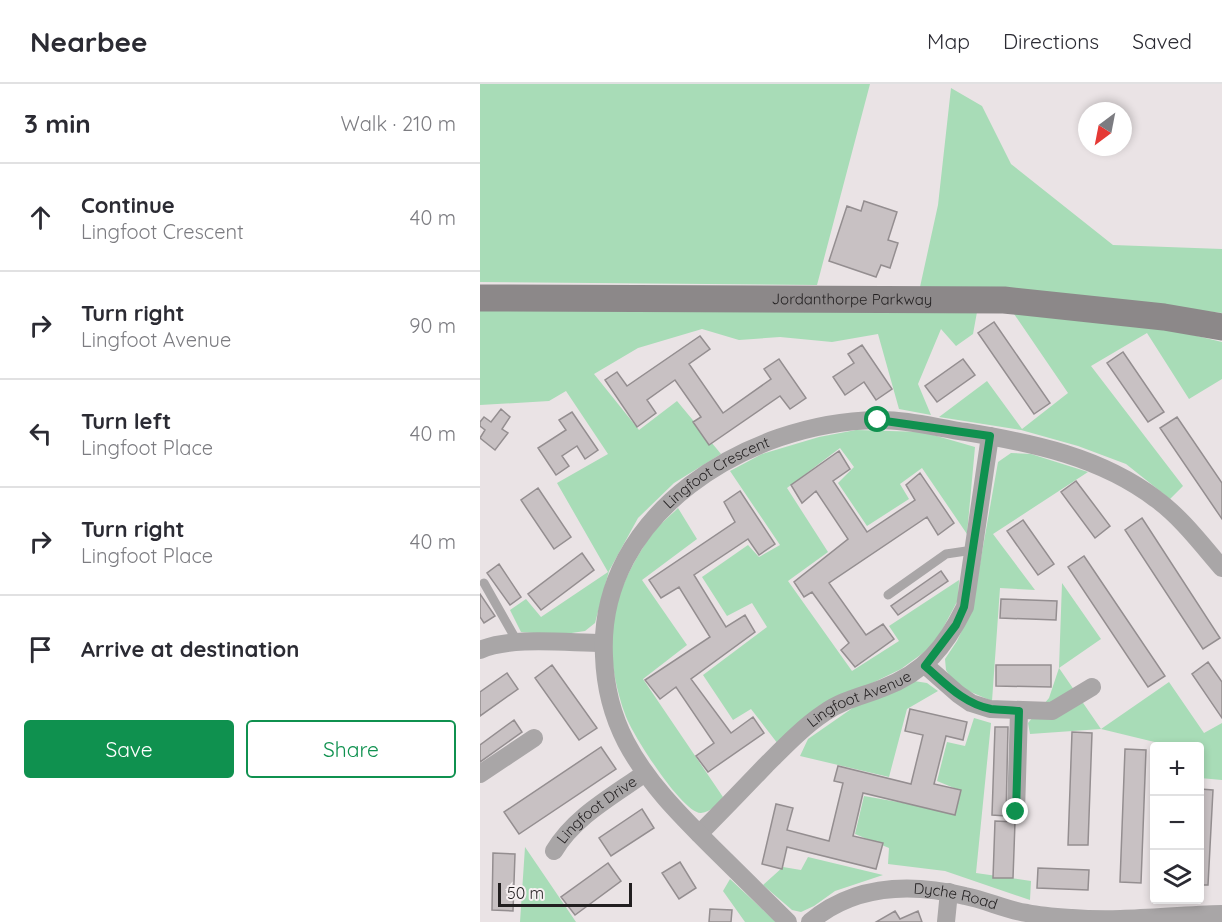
<!DOCTYPE html>
<html lang="en">
<head>
<meta charset="utf-8">
<style>
  :root { --surface:#fff; --page:#f2f2f3; --text:#2b2b33; --muted:#7c7c81; --line:#e1e1e2; --accent:#0f914f }
  body { margin:0; font-family:Quicksand,sans-serif; background:var(--page); color:var(--text) }
  .controls { position:absolute; right:18px; bottom:18px; display:grid; overflow:hidden; border-radius:6px; box-shadow:0 3px 9px #0003 }
  .controls button { width:54px; height:54px; display:grid; place-items:center; padding:0; border:0; border-bottom:2px solid var(--line); background:var(--surface); color:var(--text); font:30px sans-serif }
  .compass { position:absolute; left:598px; top:18px; width:54px; height:54px; border-radius:50%; background:var(--surface); box-shadow:0 3px 9px #0003; rotate:212deg }
  .scale { position:absolute; left:18px; bottom:15px; width:134px; box-sizing:border-box; padding-left:6px; border:3px solid #221f20; border-top:0; font-size:16px; line-height:21px; white-space:nowrap; color:#221f20; -webkit-text-stroke:4px #f7f0f2; paint-order:stroke }
  .stop { position:absolute; width:18px; height:18px; margin:-14px; border:4px solid #0f914f; border-radius:50%; background:#fff }
  .stop.end { background:#0f914f; border-color:#fff; box-shadow:0 2px 6px #0008 }
  .list { margin:0; padding:0; list-style:none }
  h2 { display:flex; justify-content:space-between; align-items:center; height:78px; margin:0; padding:0 24px; font-size:26px }
  h2 small { font-size:20px; font-weight:400; color:var(--muted) }
  .list li { display:grid; grid-template-columns:39px 1fr auto; gap:18px; align-items:center; box-sizing:border-box; height:108px; padding:0 24px; border-top:2px solid var(--line) }
  .list b { display:block; font-size:22px; white-space:nowrap }
  .list p { margin:0; font-size:20px; white-space:nowrap; color:var(--muted) }
  .list em { font-size:20px; font-style:normal; color:var(--muted) }
  .actions { display:flex; gap:12px; padding:18px 24px }
  .actions a { flex:1; padding:14px 0; border:2px solid var(--accent); border-radius:6px; text-align:center; font-size:21px; color:var(--accent) }
  .actions .main { background:var(--accent); color:#fff }
  .icon { flex:none; width:33px; height:33px; fill:none; stroke:currentColor; stroke-width:2; stroke-linecap:round; stroke-linejoin:round }
  .map { position:relative; flex:none; width:742px; height:838px; overflow:hidden }
  header { display:flex; align-items:center; gap:36px; box-sizing:border-box; height:84px; padding:0 30px; background:var(--surface); border-bottom:2px solid var(--line) }
  header strong { font-size:28px }
  nav { display:flex; gap:33px; margin-inline-start:auto; font-size:21px }
  main { display:flex }
  aside { flex:1; background:var(--surface) }
  .map>svg:first-child { display:block }
</style>
</head>
<body>
<header>
<strong>Nearbee</strong>
<nav><a>Map</a><a>Directions</a><a>Saved</a></nav>
</header>
<main>
<aside>
<h2>3 min<small>Walk · 210 m</small></h2>
<ul class="list">
<li><svg class="icon" aria-label="ahead" viewBox="0 0 24 24"><path d="M12 20V5M6 11l6-6 6 6"/></svg><div><b>Continue</b><p>Lingfoot Crescent</p></div><em>40 m</em></li>
<li><svg class="icon" aria-label="right" viewBox="0 0 24 24"><path d="M7 20v-9h11M14 6l5 5-5 5"/></svg><div><b>Turn right</b><p>Lingfoot Avenue</p></div><em>90 m</em></li>
<li><svg class="icon" aria-label="left" viewBox="0 0 24 24"><path d="M17 20v-9H6M10 6l-5 5 5 5"/></svg><div><b>Turn left</b><p>Lingfoot Place</p></div><em>40 m</em></li>
<li><svg class="icon" aria-label="right" viewBox="0 0 24 24"><path d="M7 20v-9h11M14 6l5 5-5 5"/></svg><div><b>Turn right</b><p>Lingfoot Place</p></div><em>40 m</em></li>
<li><svg class="icon" aria-label="arrive" viewBox="0 0 24 24"><path d="M6 21V4h12l-3 4 3 4H6"/></svg><div><b>Arrive at destination</b></div></li>
</ul>
<div class="actions"><a class="main">Save</a><a>Share</a></div>
</aside>
<div class="map">
<svg width="742" height="838" viewBox="0 0 742 838">
  <rect width="100%" height="100%" fill="#eae3e5"/>
  <path fill="#a8dcb7" d="M0,0h390l-53,201 -337,-3z
    M471,4l31,18 29,58 102,81 109,4v64l-96,-11 -206,-15 18,-82z
    M0,225l497,3 -4,22 -17,12 -15,-17 -23,55 13,31 -32,-6 -21,-75 -46,8 -52,-5 -41,3 -37,-11 -64,19 -44,26 45,56 38,-29 44,53 -47,29 -36,35 -29,53 -14,52 -10,8 -27,4 -37,-3 -11,-22 16,-11 15,18 67,-45 -51,-89 51,-29 -42,-63 -17,10 -69,4z
    M532,227l135,13 75,18v37l-33,20 -42,-66 -56,33 92,120 -13,13 -44,-35 -48,-18 -57,-16 -82,-13 48,-36 35,48 46,-36z
    M376,346l67,2 52,15 -8,87 -45,-66 -22,16 9,15 -42,27 -29,-43 16,-16 -14,-19 -53,40 41,64 -40,29 64,90 47,-30 -10,-15 70,-46 -1,20 -24,45 -33,24 -39,19 -84,56 -27,-35 -18,11 -30,-45 64,-48 -15,-24 -25,13 -25,-39 46,-32 11,12 21,-12 -50,-74 32,-17 57,-17z
    M531,369l20,1 57,18 -95,62 42,56 -35,-2 -8,113 -26,-11 -12,-7 -8,-13 -1,-11 12,-18 15,-32 26,-147z
    M198,424l19,31 -55,41 45,65 -44,34 80,118c-5,7 -12,15 -22,16 -18,1 -70,-80 -76,-99 -9,-24 -17,-63 -13,-89 4,-30 21,-64 38,-88 7,-11 19,-20 28,-29z
    M582,499l39,56 -42,29 42,61 68,-47 35,51 18,-10v57l-22,-2v-32h-29l-70,-17 -71,5 -2,-11 21,-25 10,-30z
    M434,597l13,2 11,8 -31,18 -18,68 -89,-21 8,-17 46,-32z
    M494,634l17,5 -15,150 55,8 -1,19 -85,-29 -57,-7 1,-16 -34,-14 9,-38 90,16 5,-22 -22,-9 10,-39 18,4z
    M45,763l51,75h-56z
    M328,773l75,18 -48,16 -21,15 -13,6 -9,-2 -29,-25 20,-18 18,3z
    M250,795l46,43h-31l-22,-31z"/>
  <path fill="#c8c1c3" stroke="#948e90" stroke-width="1.5" d="M384,117l33,11 -9,28 10,3 -8,25 -9,-3 -5,12 -47,-16 18,-55 14,5z
    M514,238l56,81 -16,11 -56,-81z
    M220,252l10,13 -21,15 34,49 48,-34 -7,-10 15,-10 27,39 -16,11 -10,-13 -71,49 -16,-23 8,-5 -26,-37 -28,20 9,13 -19,14 -32,-47 12,-8 10,14z
    M382,261l30,44 -16,11 -12,-18 -19,13 -12,-18 21,-14 -6,-9z
    M643,268l41,60 -16,10 -41,-59z
    M483,275l12,16 -38,27 -12,-16z
    M21,325l9,8 -8,12 6,4 -13,17 -15,-12 5,-8 -5,-4v-4l4,-5 7,5z
    M92,328l26,38 -13,9 -8,-13 -15,10 7,10 -13,9 -18,-27 28,-18 -7,-10z
    M697,333l45,66v36l-62,-91z
    M359,367l11,18 -17,12 34,51 48,-32 -9,-15 14,-12 34,50 -16,12 -11,-18 -98,66 37,52 17,-11 11,15 -39,28 -14,-17 8,-7 -37,-51 -8,5 -10,-15 54,-43 -32,-48 -14,12 -11,-18z
    M596,397l34,45 -15,12 -34,-46z
    M58,404l33,49 -17,12 -33,-49z
    M260,407l35,53 -16,11 -11,-16 -54,36 32,52 19,-12 10,17 -64,47 40,54 22,-16 11,16 -56,39 -12,-16 18,-13 -38,-56 -16,12 -15,-19 65,-43 -31,-50 -18,11 -12,-18 86,-58 -11,-20z
    M662,434l78,120 -17,11 -78,-119z
    M543,436l31,44 -16,11 -31,-44z
    M102,469l12,17 -53,40 -13,-16z
    M604,472l81,120 -17,11 -80,-120z
    M19,480l22,33 -11,8 -23,-32z
    M461,487l7,10 -50,34 -7,-9z
    M0,510l15,22 -11,7 -4,-6z
    M521,515l56,2 -1,19 -56,-2z
    M728,578l14,20v36l-30,-44z
    M72,581l45,63 -18,12 -44,-62z
    M516,581h55v22l-55,-1z
    M27,589l11,16 -38,27v-24z
    M430,625l57,13 -4,18 -17,-4 -12,48 27,6 -6,25 -92,-22 -10,43 30,7 -7,26 -89,-22 -5,22 -20,-5 14,-60 17,4 -6,22 42,11 14,-58 -9,-2 4,-15 73,18 12,-49 -18,-4z
    M34,636l8,12 -42,30v-17z
    M515,643h13l-2,89 -14,-1z
    M592,648l20,1 -4,112h-20z
    M121,663l15,22 -97,65 -15,-22z
    M645,665l21,1 -5,133 -21,-1z
    M720,705l13,1 -5,95h-8z
    M162,725l12,19 -43,28 -12,-18z
    M515,737l20,1 -2,56h-20z
    M13,769l22,1 -2,57 -21,-1z
    M200,778l16,26 -17,11 -17,-26z
    M128,779l13,18 -46,34 -14,-18z
    M558,784l51,2 -1,20 -51,-2z
    M230,825l22,1 -1,12h-22z
    M415,827l5,8 18,-8 4,11h-46z"/>
  <g fill="none" stroke-linecap="round" stroke-linejoin="round">
    <path stroke="#a9a6a7" stroke-width="9" d="M4,499l34,60
      M408,511l58,-41 27,-4"/>
    <g stroke="#a9a6a7" stroke-width="18">
      <path d="M0,566c31,-14 88,-7 123,-7"/>
      <path d="M445,581l33,29 13,9 19,6 62,2 40,-24"/>
      <path d="M0,690l54,-36"/>
      <path d="M536,728l3,-101"/>
      <path id="s1" d="M219,750c23,-23 45,-46 67,-69 18,-18 37,-38 58,-52 18,-13 39,-17 59,-25 42,-16 62,-41 82,-81l25,-171"/>
      <path id="s2" d="M74,767c21,-35 59,-55 91,-78"/>
      <path id="s3" d="M308,838c-25,-25 -51,-50 -76,-75 -32,-32 -65,-65 -86,-105 -14,-27 -21,-56 -22,-86 -7,-143 145,-234 273,-236 28,-1 61,8 89,12 67,11 135,25 190,67 25,18 46,46 66,69"/>
      <path id="s4" d="M330,838c45,-38 101,-39 155,-26 21,4 41,14 62,17 14,3 30,4 45,5 50,4 100,-3 150,-4"/>
      <path d="M466,838l3,-30"/>
    </g>
    <path stroke="#8c8889" stroke-width="27" id="s5" d="M0,214l524,2 160,17 58,10"/>
  </g>
  <g fill="none" stroke-linecap="round" stroke-linejoin="round">
    <path stroke="#0f914f" stroke-width="8" d="M398,336l112,16 -26,171 -8,18 -31,41c20,17 39,38 66,43 9,1 19,1 28,2l-3,101"/>
  </g>
  <g text-anchor="middle" stroke-width="5" stroke-linejoin="round" paint-order="stroke">
    <g font-size="15" fill="#221f20" stroke="#f7f0f2">
      <text dy="5" stroke="none"><textPath href="#s5" startOffset="372">Jordanthorpe Parkway</textPath></text>
      <text dy="5" stroke="none"><textPath href="#s3" startOffset="561">Lingfoot Crescent</textPath></text>
      <text dy="5" stroke="none"><textPath href="#s1" startOffset="212">Lingfoot Avenue</textPath></text>
      <text dy="5" stroke="none"><textPath href="#s2" startOffset="60">Lingfoot Drive</textPath></text>
      <text dy="5" stroke="none"><textPath href="#s4" startOffset="154">Dyche Road</textPath></text>
    </g>
  </g>
</svg>
<div class="controls">
<button>+</button>
<button>−</button>
<button><svg class="icon" aria-label="layers" viewBox="0 0 24 24"><path d="M12 4l9 5-9 5-9-5zM3 14l9 5 9-5"/></svg></button>
</div>
<svg class="compass" viewBox="-18 -18 36 36"><path d="M0-13l5 13h-10z" fill="#e53935"/><path d="M0 13l5-13h-10z" fill="#7c7c81"/></svg>
<div class="scale">50 m</div>
<div class="stop" style="left:398px;top:336px"></div>
<div class="stop end" style="left:536px;top:728px"></div>
</div>
</main>
</body>
</html>
